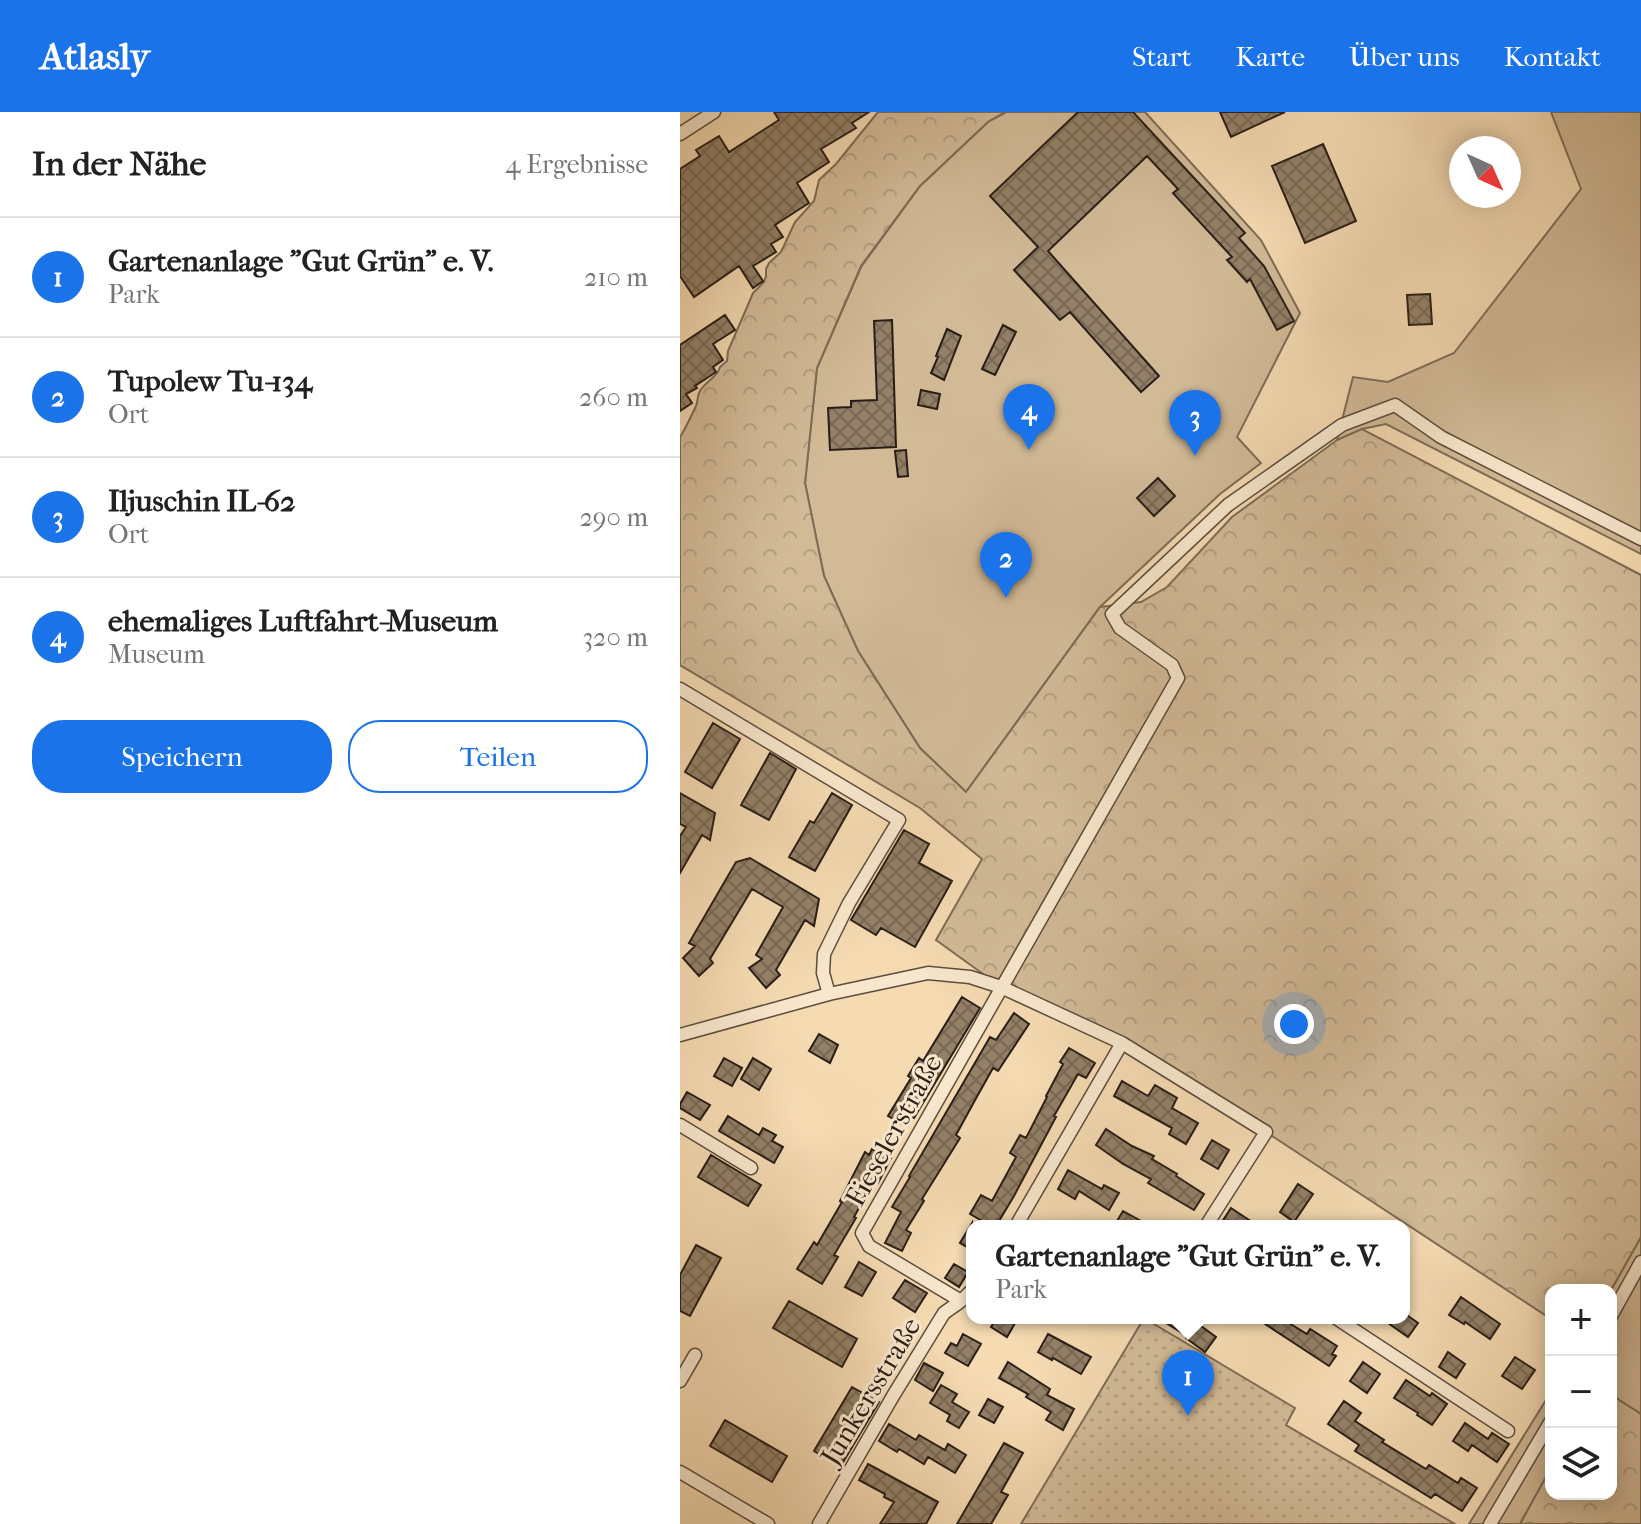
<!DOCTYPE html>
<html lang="de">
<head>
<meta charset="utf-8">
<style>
  :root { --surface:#fff; --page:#f2f2f2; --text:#222; --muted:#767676; --line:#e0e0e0; --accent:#1a73e8 }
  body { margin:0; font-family:"IM FELL French Canon",serif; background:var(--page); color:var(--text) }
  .controls { position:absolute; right:24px; bottom:24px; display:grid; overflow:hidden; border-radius:16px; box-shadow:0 4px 20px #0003 }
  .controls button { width:72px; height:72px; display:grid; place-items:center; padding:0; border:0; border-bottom:2px solid var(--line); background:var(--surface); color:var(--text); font:40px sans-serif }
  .compass { position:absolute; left:769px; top:24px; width:72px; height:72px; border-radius:50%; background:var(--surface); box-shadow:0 4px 20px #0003; rotate:135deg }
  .you { position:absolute; left:614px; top:912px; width:28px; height:28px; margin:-20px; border:6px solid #fff; border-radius:50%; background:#1a73e8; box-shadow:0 0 0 12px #1a73e833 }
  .badge { display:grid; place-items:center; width:52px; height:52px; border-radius:50%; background:var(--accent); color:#fff; font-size:26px; font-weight:700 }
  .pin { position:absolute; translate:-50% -66px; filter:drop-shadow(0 2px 4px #0008) }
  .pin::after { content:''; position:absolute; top:42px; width:28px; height:24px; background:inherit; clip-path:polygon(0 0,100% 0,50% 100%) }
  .popup { position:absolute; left:286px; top:1108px; width:444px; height:104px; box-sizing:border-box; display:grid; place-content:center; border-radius:16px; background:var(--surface); filter:drop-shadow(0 2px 6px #0005); font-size:26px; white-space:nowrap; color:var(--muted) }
  .popup b { font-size:30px; color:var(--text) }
  .popup::after { content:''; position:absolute; left:50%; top:100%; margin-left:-16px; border:16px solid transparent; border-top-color:var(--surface) }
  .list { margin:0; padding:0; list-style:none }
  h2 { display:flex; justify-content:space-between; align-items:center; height:104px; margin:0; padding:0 32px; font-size:34px }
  h2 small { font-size:26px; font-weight:400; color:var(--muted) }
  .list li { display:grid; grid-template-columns:52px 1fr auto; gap:24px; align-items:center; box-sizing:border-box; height:120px; padding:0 32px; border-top:2px solid var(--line) }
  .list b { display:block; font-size:30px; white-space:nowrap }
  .list p { margin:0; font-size:26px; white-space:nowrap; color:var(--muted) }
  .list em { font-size:26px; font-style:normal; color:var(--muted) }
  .actions { display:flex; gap:16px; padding:24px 32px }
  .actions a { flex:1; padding:18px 0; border:2px solid var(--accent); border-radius:32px; text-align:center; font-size:28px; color:var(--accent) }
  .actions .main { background:var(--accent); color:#fff }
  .icon { flex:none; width:44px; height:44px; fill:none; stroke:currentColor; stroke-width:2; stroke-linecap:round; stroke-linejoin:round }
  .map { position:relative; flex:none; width:961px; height:1412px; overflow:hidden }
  header { display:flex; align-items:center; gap:48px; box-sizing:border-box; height:112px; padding:0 40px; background:var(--accent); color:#fff }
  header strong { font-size:38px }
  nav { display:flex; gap:44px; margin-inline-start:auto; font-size:28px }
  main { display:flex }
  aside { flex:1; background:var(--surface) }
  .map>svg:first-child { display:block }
</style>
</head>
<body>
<header>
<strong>Atlasly</strong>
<nav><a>Start</a><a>Karte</a><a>Über uns</a><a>Kontakt</a></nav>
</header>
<main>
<aside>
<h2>In der Nähe<small>4 Ergebnisse</small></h2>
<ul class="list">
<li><span class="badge">1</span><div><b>Gartenanlage &quot;Gut Grün&quot; e. V.</b><p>Park</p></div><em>210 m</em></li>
<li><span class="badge">2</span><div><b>Tupolew Tu-134</b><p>Ort</p></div><em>260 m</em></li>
<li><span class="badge">3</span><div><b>Iljuschin IL-62</b><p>Ort</p></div><em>290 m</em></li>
<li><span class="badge">4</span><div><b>ehemaliges Luftfahrt-Museum</b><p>Museum</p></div><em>320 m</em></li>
</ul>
<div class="actions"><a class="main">Speichern</a><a>Teilen</a></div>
</aside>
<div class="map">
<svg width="961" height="1412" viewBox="0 0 961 1412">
  <defs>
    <pattern id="forest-crowns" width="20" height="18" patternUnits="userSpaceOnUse" patternTransform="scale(2)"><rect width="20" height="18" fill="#d2ba97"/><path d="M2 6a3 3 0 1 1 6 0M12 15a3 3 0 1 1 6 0" fill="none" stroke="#b49f81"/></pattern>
    <pattern id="garden-dots" width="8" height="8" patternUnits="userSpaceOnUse" patternTransform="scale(2)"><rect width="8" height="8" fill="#d2ba97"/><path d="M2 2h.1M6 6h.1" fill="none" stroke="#b49f81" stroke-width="1.8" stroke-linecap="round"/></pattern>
    <pattern id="building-cross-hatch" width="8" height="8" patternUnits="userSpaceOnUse" patternTransform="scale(2)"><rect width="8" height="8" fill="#938067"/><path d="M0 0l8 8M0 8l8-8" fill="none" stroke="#786854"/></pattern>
  </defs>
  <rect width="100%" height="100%" fill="#f5dab2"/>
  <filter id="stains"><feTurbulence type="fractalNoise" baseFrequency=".0025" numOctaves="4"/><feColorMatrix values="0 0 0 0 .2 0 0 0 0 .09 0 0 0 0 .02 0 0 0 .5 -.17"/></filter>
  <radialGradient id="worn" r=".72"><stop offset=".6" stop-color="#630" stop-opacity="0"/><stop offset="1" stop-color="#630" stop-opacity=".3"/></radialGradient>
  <path fill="#d2ba97" stroke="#7e6c56" stroke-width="2" d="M326,0h139l116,128 39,73 -63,124 24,26 -41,31 -120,113 -134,185 -46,-44 -62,-97 -34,-75 -19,-93 12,-115 44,-101 59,-81 69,-65z
    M871,0h90v442l-255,-130 -24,5 -25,11 16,-63 35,5 66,-29 127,-164z
    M961,1125v177l-30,-17v-107z
    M871,1280v76l-31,56h-51z"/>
  <path fill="url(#forest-crowns)" stroke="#7e6c56" stroke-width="2" d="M198,0h128l-17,9 -69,65 -59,80 -44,102 -12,115 19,93 34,75 62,97 46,44 134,-185 41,-5 26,-15 65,-70 105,-77 25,-11 279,146v662l-30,53h-60v29l-285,-187 -144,-89 -121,-56 -65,-47 46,-81 -62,-51 -240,-143v-228c6,-9 11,-21 16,-31 2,-4 1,-9 3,-13 5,-12 18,-14 21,-26l7,-6 1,-10 25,-58 11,-11 2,-6v-7l3,-6 12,-11 14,-30 19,-21 5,-21 17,-16z
    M931,1285l5,1 25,16v110h-121l31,-56v26h60z"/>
  <path fill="url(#garden-dots)" stroke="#7e6c56" stroke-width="2" d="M464,1206l151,90 -9,17 169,99h-434z"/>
  <path fill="url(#building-cross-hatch)" stroke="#291e16" stroke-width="2" d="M94,0h95l-17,11 4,5 -35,21 8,13 -32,21 12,20 -34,22 8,12 -12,7 5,8 -23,14 10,15 -10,7 -14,-22 -45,31 -14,-21v-107l20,-13 -4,-6 23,-14 10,16 50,-32z
    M398,0h55l112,121 -6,5 25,28 30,55 -17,9 -27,-51 -3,3 -20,-22 5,-3 -59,-64 5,-4 -31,-33 -99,95 111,125 -18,16 -71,-80 -10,8 -46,-50 24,-23 -48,-51z
    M540,0h65l-54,25z
    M643,32l33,77 -51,22 -33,-77z
    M750,182l2,30 -23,1 -2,-30z
    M45,203l10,15 -22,14 10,16 -10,7 3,5 -21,14 2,2 -11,6 6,9 -12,8v-66z
    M212,208l4,127 -66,3 -2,-42 23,-1v-6l26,-1 -3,-79z
    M323,213l13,7 -21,43 -13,-6z
    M267,217l14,7 -17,44 -13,-7 7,-16 -2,-1z
    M241,278l19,4 -3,15 -19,-4z
    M226,338l2,26 -10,1 -3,-26z
    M478,366l17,18 -21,20 -17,-18z
    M33,611l27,16 -28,49 -27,-16z
    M90,641l26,16 -27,51 -28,-15z
    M0,681l35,20 -5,27 -8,-5 -22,38v-37l6,-9 -6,-3z
    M152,681l20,12 -37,66 -26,-14 21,-36 4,2z
    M224,718l25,14 -10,19 33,18 -37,66 -34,-19 -5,7 -25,-15z
    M70,746l69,41 -5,27 -9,-6 -29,50 4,5 -14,13 -17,-20 13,-9 -6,-4 27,-48 -31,-18 -42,70 3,4 -14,13 -16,-18 12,-12 -6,-3 47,-81z
    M282,885l18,11 -66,110 -6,-3 -6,9 -14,-8 23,-38 -3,-2 11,-18 4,3z
    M334,901l15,11 -31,47 -5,-3 -19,34 -18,33 4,3 -38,61 2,2 -18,29 5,3 -9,18 -17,-8 16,-31 -9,-5 18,-30 -1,-1 81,-139 6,3z
    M139,922l19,11 -8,18 -21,-12z
    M389,936l26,15 -9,15 -8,-4 -24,42 2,1 -42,79 -18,30h-5l-21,-12 11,-19 11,6 24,-44 -6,-4 10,-18 6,3 21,-41 -1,-1 17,-32 -3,-2z
    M44,946l18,10 -10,18 -18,-10z
    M73,946l18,11 -12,21 -18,-11z
    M442,969l26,15 7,-11 22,13 -5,10 26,15 -12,21 -17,-10 3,-6 -58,-32z
    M7,980l23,13 -10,15 -20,-12v-4z
    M48,1004l31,19 4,-7 13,7 -4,6 11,6 -9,16 -55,-32z
    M426,1017l26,17 22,10 -2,3 25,15 -1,2 28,18 -10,16 -46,-27 3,-4 -28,-15 -27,-19z
    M532,1028l17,10 -11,19 -17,-10z
    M192,1037l19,9 -13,25 -4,-3 -20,37 2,1 -22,37 4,2 -16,27 -25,-15 17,-27 3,3 25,-43 -2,-1 25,-49 4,3z
    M31,1043l50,30 -13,21 -50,-29z
    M388,1058l34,19 2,-4 15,8 -10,17 -30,-19 -4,8 -17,-10z
    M618,1072l15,10 -19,28 -14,-10z
    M551,1096l18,12 -4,6h-17l-6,-4z
    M443,1099l27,15h-36z
    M292,1111v27l-12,-7z
    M16,1133l25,13 -31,58 -10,-5v-36z
    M179,1150l17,10 -14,24 -17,-9z
    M274,1152l14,8 -9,15 -14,-9z
    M225,1168l22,13 -12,19 -22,-14z
    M781,1185l39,27 -10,15 -25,-17 -1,2 -15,-9z
    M109,1189l68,38 -15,28 -69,-39z
    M724,1201l14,10 -10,14 -27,-19h23z
    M317,1206h21l-11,19 -16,-10z
    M478,1206h32l26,19 -11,15 -19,-14 1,-2z
    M576,1206h36l-3,5 18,11 3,-5 27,17 -5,8 4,2 -7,10z
    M283,1222l18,10 -13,22 -23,-13 6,-10 6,3z
    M368,1222l43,23 -10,17 -28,-16 -1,2 -14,-8z
    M768,1240l17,12 -9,14 -17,-11z
    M835,1245l20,13 -13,19 -20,-13z
    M328,1250l42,27 -3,6 27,14 -11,21 -17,-10 5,-8 -25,-15 2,-3 -29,-16z
    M683,1250l17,12 -13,19 -17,-12z
    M244,1251l19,10 -10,18 -18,-11z
    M726,1268l24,16 2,-3 15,11 -15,21 -15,-10 1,-2 -24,-15z
    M261,1273l16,9 -5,8 17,10 -10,16 -12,-7 3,-6 -20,-12z
    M172,1275l27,15 -39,65 -26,-16z
    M308,1287l15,8 -9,16 -15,-8z
    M664,1289l17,12 -6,8 29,19 -2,2 44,27 3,-4 29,18 3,-5 16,10 -15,23 -27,-17 -4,4 -76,-47 4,-6 -31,-21z
    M45,1308l62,36 -15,26 -62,-36z
    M785,1311l23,16 4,-6 17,11 -12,18 -25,-17 -4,6 -15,-10z
    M209,1312l27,16 3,-5 26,15 3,-6 18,11 -11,18 -27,-16 -4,7 -25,-15 -2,3 -18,-11z
    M324,1331l19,10 -22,39 7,3 -17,29h-34z
    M188,1352l70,38 -12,22h-46l14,-22 -10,-5 1,-3 -26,-14z"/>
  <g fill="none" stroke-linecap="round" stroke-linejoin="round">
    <g stroke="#5c4d3d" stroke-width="15">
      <path id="minor" d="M0,22l34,-22
        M0,577l219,131 -50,83 -25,51 -1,19 6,21
        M0,923l149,-41 99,-21 42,4 31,10 121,56 144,89 -60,94
        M0,1013l71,43
        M336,1114l106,-183
        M281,1189l-92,-55 -7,-13 316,-555 -6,-13 -52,-37 -8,-14 116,-109 114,-80 53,-20 46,32 200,102
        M931,1204l30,-54
        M656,1206l172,113
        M0,1269l15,-26
        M0,1360l88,52
        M139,1412l74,-128 51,-83 17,-12 11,-11
        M810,1412l61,-103"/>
    </g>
    <use href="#minor" stroke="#f8e7cd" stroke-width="12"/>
  </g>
  <g text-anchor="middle" stroke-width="6" stroke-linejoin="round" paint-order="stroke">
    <g font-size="28" fill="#291e16" stroke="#f8e7cd">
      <text transform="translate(213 1018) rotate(-61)" y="10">Fieselerstraße</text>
      <text transform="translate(190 1279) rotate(-59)" y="10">Junkersstraße</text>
    </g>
  </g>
  <rect width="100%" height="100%" filter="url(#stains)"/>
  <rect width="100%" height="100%" fill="url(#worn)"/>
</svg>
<div class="controls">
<button>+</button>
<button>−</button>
<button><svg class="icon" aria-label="layers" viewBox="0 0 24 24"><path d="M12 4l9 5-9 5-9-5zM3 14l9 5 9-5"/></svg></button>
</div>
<svg class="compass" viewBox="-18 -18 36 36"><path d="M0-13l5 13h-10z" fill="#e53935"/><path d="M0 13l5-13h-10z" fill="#767676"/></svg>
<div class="you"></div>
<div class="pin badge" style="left:508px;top:1304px">1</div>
<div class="popup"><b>Gartenanlage &quot;Gut Grün&quot; e. V.</b>Park</div>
<div class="pin badge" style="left:326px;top:486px">2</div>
<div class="pin badge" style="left:515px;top:344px">3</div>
<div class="pin badge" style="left:349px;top:338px">4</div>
</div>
</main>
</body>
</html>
